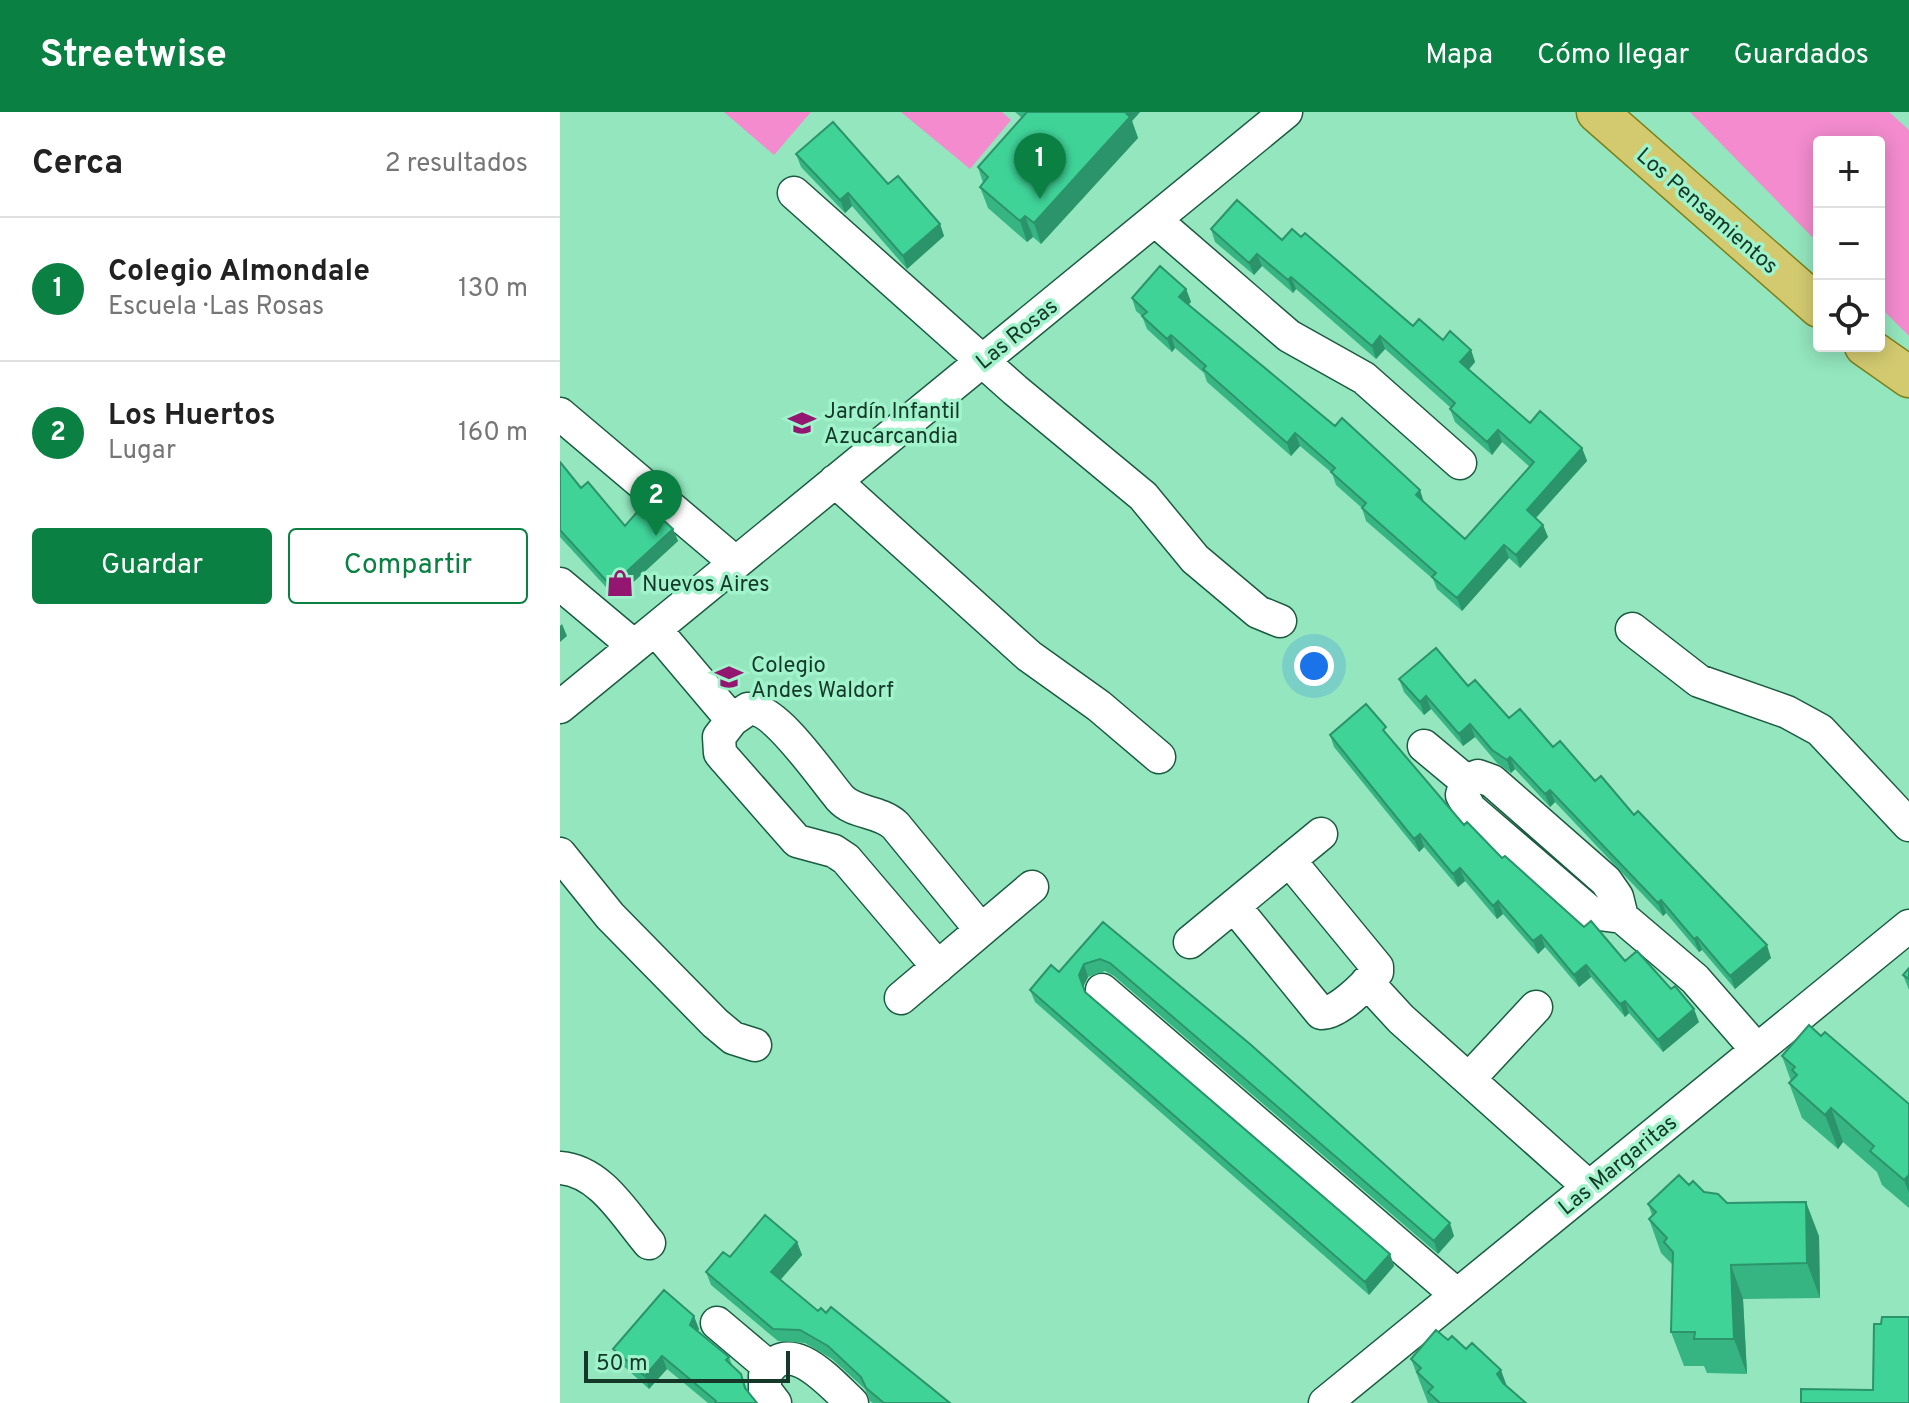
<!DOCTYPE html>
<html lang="es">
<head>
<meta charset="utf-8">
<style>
  :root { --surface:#fff; --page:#f6f6f6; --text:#222; --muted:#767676; --line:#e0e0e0; --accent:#0b8043 }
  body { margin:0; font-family:Overpass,sans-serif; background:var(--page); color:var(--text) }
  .controls { position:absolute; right:24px; top:24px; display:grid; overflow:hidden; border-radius:8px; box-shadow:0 4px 20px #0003 }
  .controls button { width:72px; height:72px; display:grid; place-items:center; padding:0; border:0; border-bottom:2px solid var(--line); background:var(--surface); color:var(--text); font:40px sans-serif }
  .scale { position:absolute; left:24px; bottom:20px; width:206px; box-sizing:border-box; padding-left:8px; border:4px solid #163829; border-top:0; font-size:22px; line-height:28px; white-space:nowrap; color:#163829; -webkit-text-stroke:6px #a0f3ca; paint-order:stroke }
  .you { position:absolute; left:754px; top:554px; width:28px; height:28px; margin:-20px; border:6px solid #fff; border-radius:50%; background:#1a73e8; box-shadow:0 0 0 12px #1a73e833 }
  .badge { display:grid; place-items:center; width:52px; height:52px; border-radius:50%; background:var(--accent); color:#fff; font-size:26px; font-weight:700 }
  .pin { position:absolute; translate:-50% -66px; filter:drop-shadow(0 2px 4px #0008) }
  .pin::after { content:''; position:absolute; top:42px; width:28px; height:24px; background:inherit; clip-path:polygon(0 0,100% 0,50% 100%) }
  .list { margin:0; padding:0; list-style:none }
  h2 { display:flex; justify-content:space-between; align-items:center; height:104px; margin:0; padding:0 32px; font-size:34px }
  h2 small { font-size:26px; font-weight:400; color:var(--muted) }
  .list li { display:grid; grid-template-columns:52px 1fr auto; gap:24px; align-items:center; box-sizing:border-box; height:144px; padding:0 32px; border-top:2px solid var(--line) }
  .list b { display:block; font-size:30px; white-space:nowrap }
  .list p { margin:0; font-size:26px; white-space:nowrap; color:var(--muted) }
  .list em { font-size:26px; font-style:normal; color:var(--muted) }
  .actions { display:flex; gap:16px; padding:24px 32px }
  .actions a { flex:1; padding:18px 0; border:2px solid var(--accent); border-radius:8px; text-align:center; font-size:28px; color:var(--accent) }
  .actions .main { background:var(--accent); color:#fff }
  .icon { flex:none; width:44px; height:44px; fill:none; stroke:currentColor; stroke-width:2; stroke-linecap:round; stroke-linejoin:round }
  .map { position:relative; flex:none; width:1349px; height:1291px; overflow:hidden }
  header { display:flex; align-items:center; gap:48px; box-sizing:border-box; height:112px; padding:0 40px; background:var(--accent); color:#fff }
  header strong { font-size:38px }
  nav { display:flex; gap:44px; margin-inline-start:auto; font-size:28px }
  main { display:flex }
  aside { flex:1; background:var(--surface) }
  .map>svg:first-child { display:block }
</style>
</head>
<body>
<header>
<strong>Streetwise</strong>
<nav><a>Mapa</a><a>Cómo llegar</a><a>Guardados</a></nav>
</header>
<main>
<aside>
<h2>Cerca<small>2 resultados</small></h2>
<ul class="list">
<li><span class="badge">1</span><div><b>Colegio Almondale</b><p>Escuela · Las Rosas</p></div><em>130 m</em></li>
<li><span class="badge">2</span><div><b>Los Huertos</b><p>Lugar</p></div><em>160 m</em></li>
</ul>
<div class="actions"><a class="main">Guardar</a><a>Compartir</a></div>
</aside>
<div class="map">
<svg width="1349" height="1291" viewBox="0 0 1349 1291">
  <rect width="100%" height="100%" fill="#93e6be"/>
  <path fill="#f38bce" d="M164,0h87l-37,43z
    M341,0h101l9,8 -41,49z
    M1130,0h199l20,18v206l-30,-30v-164h-60v102z"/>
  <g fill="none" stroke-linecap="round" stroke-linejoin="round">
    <g stroke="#1b5c41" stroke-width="35">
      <path id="minor" d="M234,81l221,197 128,106 52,63 63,53 22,9
        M595,108l134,116 75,42 96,85
        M0,302l176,149
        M275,369l194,175 70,50 60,51
        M0,472l74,62
        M95,517l77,91
        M1072,517l67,52 88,31 33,18 89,95
        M0,595l726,-595
        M864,634l42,35
        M0,742l50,62 105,107 18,15 22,7
        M674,794l87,107c17,1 44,-28 56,-41v-5l-88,-107
        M1062,805l-31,-4 -121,-104 -8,-14 4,-14 12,-5 14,5 114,100 11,16 5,20 73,62 62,71
        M630,830l131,-108
        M378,855l-92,-108 -12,-8 -37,-10 -72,-82 -5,-6 -1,-16 13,-17 16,-11c27,-3 74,68 92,89 14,16 38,12 55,27l86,105
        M807,870l34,37 188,168
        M542,878l355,305
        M341,886l131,-111
        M909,967l67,-72
        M0,1056c41,3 65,47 89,75
        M157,1211l52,44
        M215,1291l-10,-13v-15c23,-43 66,9 87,28
        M765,1291l584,-477"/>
    </g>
    <g stroke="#7e8019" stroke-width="43">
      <path id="major" d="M1037,0l222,195
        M1305,234l44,31"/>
    </g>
    <use href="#minor" stroke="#fff" stroke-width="32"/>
    <use href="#major" stroke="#d3ca70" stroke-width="40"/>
  </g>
  <path fill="#36b583" d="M455,0h125l-8,9 6,17 -97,106 -8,-7 -6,5 -39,-34 -8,-21 3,-4 -5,-16 44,-49z
    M236,42l92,30 52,40 4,12 -37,33 -55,-63 -7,7 -44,-46z
    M651,117l71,11 131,86 30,14 28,10 4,12 -6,7 61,54 52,25 5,13 -51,57 7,7 5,12 -28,31 -11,-10 -47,53 -25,-22 -4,-10 -67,-58 -4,-13 -26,-23 -4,-12 -32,-27 -9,10 -84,-74 -3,-9 -29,-25 -3,4 -25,-23 -5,-13 -6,-5 -4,-13 54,-9 5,13 -3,2 236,198 41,37 65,-72 -28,-25 -10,13 -37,-33 -5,-13 1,-1 -66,-59 -9,10 -80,-70 -3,4 -31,-27 -8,9 -39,-33z
    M0,350l21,26 44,38 48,3 5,12 -62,57 -56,-61z
    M839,567l69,7 41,32 44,29 81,68 137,143 -36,31 -33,-39 -3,2 -33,-39 -3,3 -108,-114 -5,5 -35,-38 -4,4 -14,-10 -22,-26 -12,9 -32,-37 -7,6 -20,-23z
    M770,623l60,3 74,87 120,102 115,95 -36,30 -34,-39 -4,4 -34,-40 -12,10 -34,-40 -7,7 -35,-40 -6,5 -32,-38 -7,6 -34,-40 -5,5 -85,-105z
    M543,810l351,314 -16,18 -324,-278 -9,-5 -17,6 -5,10 2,5 305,262 4,12 -25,29 -334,-293 -5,-12 29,-18z
    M1349,856v22l-6,-15z
    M1261,924l88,68v104l-27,-23 -5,-13 -34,-30 -5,7 -36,-31 -13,-35 2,-2 -9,-25z
    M1129,1073l38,18 92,33 1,62 -77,1 4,75 -40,-1 -3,-7h-20l-13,-34 2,-65 -1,-3 -11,-11 -12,-34 3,-4 -4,-11z
    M237,1130l5,13 -22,25 38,31 132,92h-77l-3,-2 -5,-12 -33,-30 -27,-16 -27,-2 -67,-56 -5,-13 24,-15z
    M139,1217l-1,2 31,26 3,8 14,21 1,5 10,12h-49l-41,-34 -18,20 -31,-28 -5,-12z
    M888,1228l59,46 19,17h-98l-17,-44z"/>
  <path fill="#2c946a" d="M561,0h19l-8,9 6,17 -97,106 -7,-21z
    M288,81l4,13 -7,7 -5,-13z
    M465,104l8,21 -6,5 -7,-21z
    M380,112l4,12 -37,33 -4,-13z
    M697,142l5,12 -8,9 -5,-12z
    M731,165l5,12 -3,4 -5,-13z
    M626,177l5,13 -7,7 -5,-12z
    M611,223l4,13 -3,4 -5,-13z
    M820,224l5,13 -9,10 -4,-13z
    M911,238l4,12 -10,12 -5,-12z
    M938,318l4,12 -10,13 -5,-13z
    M735,321l5,13 -9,10 -4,-13z
    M1022,336l5,13 -56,62 -4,-13z
    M860,378l4,12 -8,-7z
    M983,413l5,12 -28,31 -4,-13z
    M113,417l5,12 -62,57 -5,-12z
    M944,433l5,13 -47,53 -5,-13z
    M2,512l5,12 -7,6v-16z
    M866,584l5,13 -7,6 -4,-13z
    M910,612l5,13 -12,9 -4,-12z
    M950,645l5,12 -4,4 -4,-13z
    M990,678l5,12 -5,5 -5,-13z
    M860,722l4,13 -5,5 -5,-13z
    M900,756l5,13 -7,6 -5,-13z
    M1101,788l5,13 -3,3 -5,-13z
    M938,789l5,13 -6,5 -4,-13z
    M981,823l4,12 -7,7 -5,-13z
    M1137,825l5,13 -3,2 -5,-13z
    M1207,833l4,13 -36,31 -5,-13z
    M524,852l4,13 -5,10 -4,-12z
    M1026,853l5,12 -12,10 -5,-12z
    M1065,889l4,12 -4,4 -5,-13z
    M1134,897l5,13 -36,30 -5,-12z
    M1271,996l12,34 -5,7 -13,-34z
    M1349,1063v18l-5,-13z
    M1246,1090l13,34 1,62 -13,-35z
    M890,1111l4,13 -16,18 -4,-13z
    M237,1130l5,13 -26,30 -5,-13z
    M830,1142l4,12 -25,29 -4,-13z
    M1171,1153l12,34 4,75 -13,-35z
    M134,1204l5,13 -4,8 -5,-12z
    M102,1244l5,13 -18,20 -4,-13z
    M941,1258l12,33 -16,-29z"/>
  <path fill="#3fd398" stroke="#2c946a" stroke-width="2" d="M467,0h98l5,5 -96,106 -9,-7 -5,5 -40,-34 8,-10 -10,-10z
    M273,10l55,62 10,-8 42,48 -37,32 -55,-63 -8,7 -44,-46z
    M677,88l45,40 10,-11 9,8 4,-4 108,93 6,-7 24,21 7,-9 21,19 -11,12 70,61 10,-12 42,37 -55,62 16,15 -27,30 -12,-10 -47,53 -25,-21 4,-4 -74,-65 4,-5 -35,-31 4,-4 -40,-35 -8,10 -84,-74 3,-3 -35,-31 -4,4 -25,-23 5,-4 -15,-14 28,-32 26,23 -7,8 156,129 7,-8 78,72 -4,5 49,44 69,-77 -36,-32 -11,12 -37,-33 5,-6 -75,-67 -8,10 -81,-69 -3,3 -31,-26 -8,9 -38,-34z
    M0,350l21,26 7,-6 37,44 20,-23 28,26 -62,57 -51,-56z
    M876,536l32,38 7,-6 34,38 11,-9 33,38 7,-6 35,40 6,-5 33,39 4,-4 129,134 -37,31 -33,-39 -3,2 -33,-39 -3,3 -108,-113 -5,4 -35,-37 -3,3 -15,-10 -22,-26 -11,10 -33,-38 -6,6 -21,-23z
    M806,592l20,23 -3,3 81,95 3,-3 35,36 3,-2 79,71 7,-6 34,40 12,-10 34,38 4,-3 19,23 -36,31 -33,-39 -5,3 -34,-39 -12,10 -33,-40 -8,6 -35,-40 -5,5 -33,-38 -7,6 -33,-40 -6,5 -84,-104z
    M543,810l147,122 200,179 -16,18 -324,-278 -10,-4 -16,5 -5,11 6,17 305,262 -25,28 -335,-292 21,-25 8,7z
    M1349,856v11l-6,-4z
    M1249,913l12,11 4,-4 84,72v71l-5,5 -34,-29 4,-5 -43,-38 -6,7 -36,-32 8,-8 -5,-5 3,-3 -13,-11z
    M1119,1063l10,10 4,-4 11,11 14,2 9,9 79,-1 1,61 -76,2 3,74h-40l1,-7h-24l2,-80 -9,-10 3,-4 -18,-19 7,-7 -8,-8z
    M205,1103l32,27 -26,30 47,39 3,-3 5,5 5,-6 119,96h-66l-18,-15 -5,-11 -33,-31 -28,-16 -27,-1 -67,-57 17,-20 7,5z
    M104,1178l30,26 -4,9 39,32 -3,3 15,14 4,14 12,15h-42l1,-2 -54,-45 -17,20 -32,-27z
    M1322,1205h27v86h-108v-14l72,1 1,-66h7z
    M876,1218l12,10 4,-4 14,13 6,-6 29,27 -4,4 6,9 23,20h-86l-12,-11 5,-5 -16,-15 4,-4 -10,-9z"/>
  <defs>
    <g id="school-bare" transform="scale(2.16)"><path d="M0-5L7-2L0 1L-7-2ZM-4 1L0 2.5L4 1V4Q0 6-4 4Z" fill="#931671" stroke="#a0f3ca" stroke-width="2.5" paint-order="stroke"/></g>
    <g id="shop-bare" transform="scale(2.16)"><path d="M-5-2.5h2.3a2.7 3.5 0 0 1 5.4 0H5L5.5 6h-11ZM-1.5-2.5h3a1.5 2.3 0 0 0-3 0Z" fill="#931671" stroke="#a0f3ca" stroke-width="2.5" paint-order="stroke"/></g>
  </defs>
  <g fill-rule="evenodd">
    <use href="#school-bare" x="242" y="311"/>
    <use href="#shop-bare" x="60" y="471"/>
    <use href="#school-bare" x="169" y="565"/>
  </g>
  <g text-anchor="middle" stroke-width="7" stroke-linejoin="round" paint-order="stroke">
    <g font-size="22" fill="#163829" stroke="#a0f3ca">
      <text transform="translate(1148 98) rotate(41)" y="8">Los Pensamientos</text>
      <text transform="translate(456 221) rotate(-39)" y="8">Las Rosas</text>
      <text transform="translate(1057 1052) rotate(-39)" y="8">Las Margaritas</text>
    </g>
    <g font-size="22" fill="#163829" stroke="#a0f3ca" text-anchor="start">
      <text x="264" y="306">Jardín Infantil<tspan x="264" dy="25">Azucarcandia</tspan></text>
      <text x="82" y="479">Nuevos Aires</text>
      <text x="191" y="560">Colegio<tspan x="191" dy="25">Andes Waldorf</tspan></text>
    </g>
  </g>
</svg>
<div class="controls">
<button>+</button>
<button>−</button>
<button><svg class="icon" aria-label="locate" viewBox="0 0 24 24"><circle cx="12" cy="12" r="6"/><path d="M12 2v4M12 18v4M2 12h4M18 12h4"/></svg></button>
</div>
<div class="scale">50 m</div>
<div class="you"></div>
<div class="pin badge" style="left:480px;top:87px">1</div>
<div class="pin badge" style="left:96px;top:424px">2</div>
</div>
</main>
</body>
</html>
